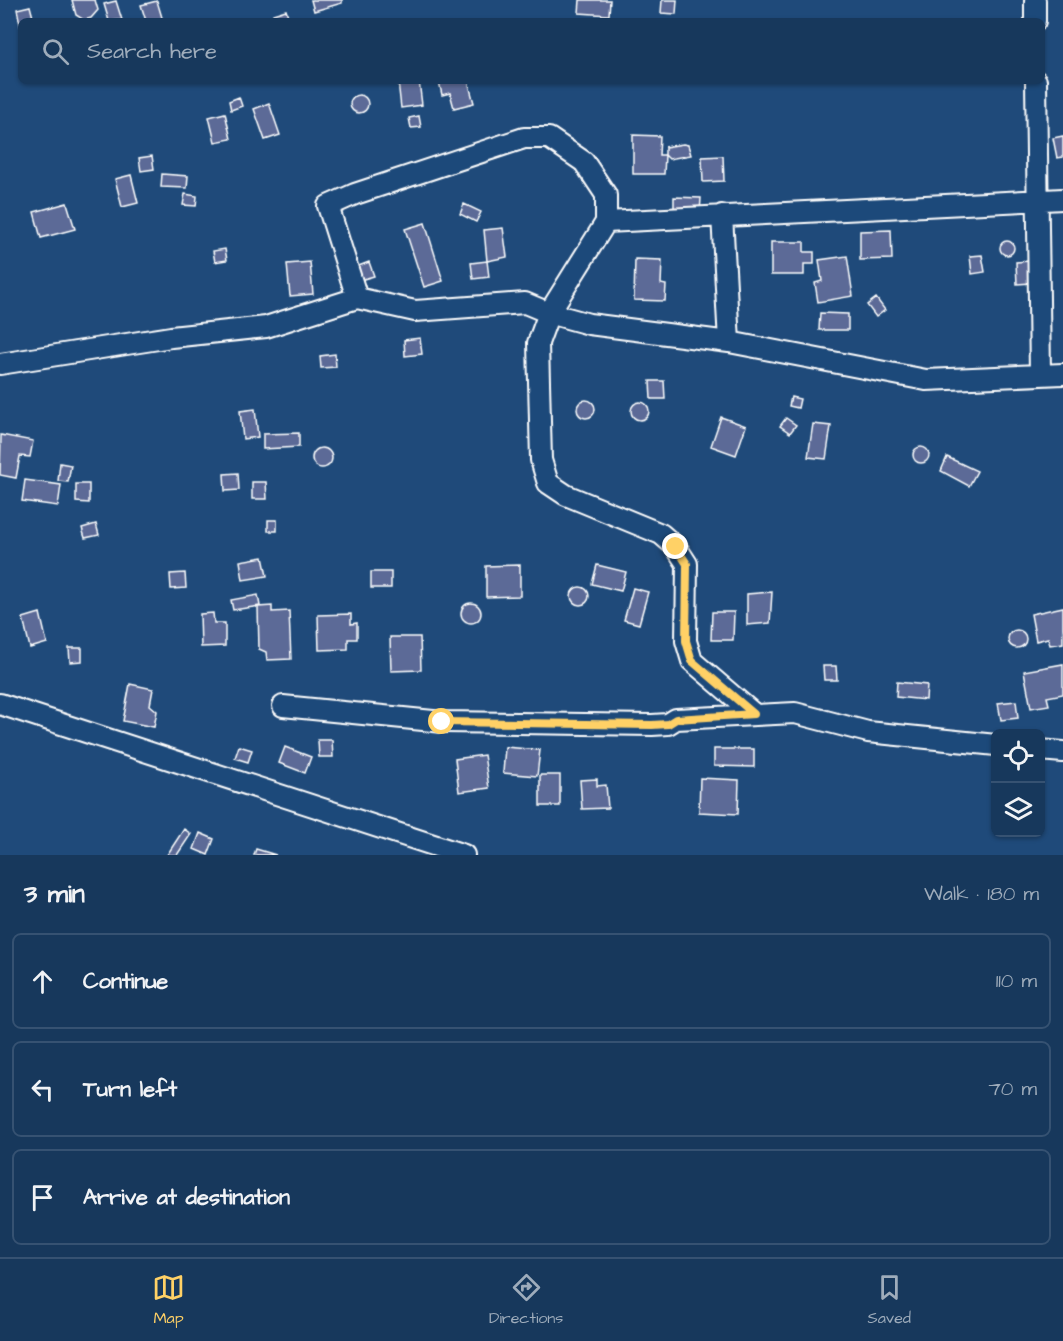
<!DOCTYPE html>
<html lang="en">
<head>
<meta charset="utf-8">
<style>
  :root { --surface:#17385c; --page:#203f62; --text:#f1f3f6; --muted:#9eacbb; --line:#365272; --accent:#ffd166 }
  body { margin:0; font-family:"Architects Daughter",sans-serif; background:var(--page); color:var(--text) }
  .controls { position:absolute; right:18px; bottom:18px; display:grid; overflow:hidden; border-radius:9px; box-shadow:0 2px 4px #0004 }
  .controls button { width:54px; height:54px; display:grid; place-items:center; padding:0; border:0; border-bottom:2px solid var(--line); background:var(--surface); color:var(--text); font:30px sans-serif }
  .stop { position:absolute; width:18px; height:18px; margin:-14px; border:4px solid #ffd166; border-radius:50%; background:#fff }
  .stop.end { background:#ffd166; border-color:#fff; box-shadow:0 2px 6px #0008 }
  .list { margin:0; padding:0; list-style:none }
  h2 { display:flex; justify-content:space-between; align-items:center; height:78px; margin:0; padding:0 24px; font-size:26px }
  h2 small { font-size:20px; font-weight:400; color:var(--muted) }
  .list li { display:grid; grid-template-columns:39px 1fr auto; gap:18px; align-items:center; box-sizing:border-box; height:96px; margin:0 12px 12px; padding:0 12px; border:2px solid var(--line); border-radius:9px }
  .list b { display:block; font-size:22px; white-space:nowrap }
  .list em { font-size:20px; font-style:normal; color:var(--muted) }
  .icon { flex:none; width:33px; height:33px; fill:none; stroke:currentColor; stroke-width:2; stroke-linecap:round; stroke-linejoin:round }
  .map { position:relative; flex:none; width:1063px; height:855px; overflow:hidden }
  .search { position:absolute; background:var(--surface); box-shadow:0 2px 4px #0004; left:18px; right:18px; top:18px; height:66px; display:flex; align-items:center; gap:15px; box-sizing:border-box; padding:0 21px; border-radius:9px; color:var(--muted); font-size:22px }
  .sheet { height:402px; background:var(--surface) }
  nav { display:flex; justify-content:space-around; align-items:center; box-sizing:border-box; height:84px; border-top:2px solid var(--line); background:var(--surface); font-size:16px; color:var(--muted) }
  nav a { display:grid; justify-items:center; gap:3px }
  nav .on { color:var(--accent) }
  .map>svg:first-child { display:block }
</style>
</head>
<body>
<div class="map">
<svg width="1063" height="855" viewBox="0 0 1063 855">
  <rect width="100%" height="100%" fill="#1f4a7a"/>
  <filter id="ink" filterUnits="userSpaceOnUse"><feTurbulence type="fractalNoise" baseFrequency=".0167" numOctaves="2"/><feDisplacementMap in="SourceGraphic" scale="12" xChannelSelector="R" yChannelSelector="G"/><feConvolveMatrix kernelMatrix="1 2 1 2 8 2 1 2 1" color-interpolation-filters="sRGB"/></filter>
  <g filter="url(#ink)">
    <path fill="#5c6b97" stroke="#fff" stroke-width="1.5" d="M72,0h23l3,10 -7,8 -7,2 -8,-5z
      M311,0h31v3l-28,8z
      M580,0h30l-1,15 -30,-2z
      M662,0h15l-1,14 -15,-1z
      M116,1l6,19 -13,1 -5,-17z
      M157,1l6,20h-17l-5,-16z
      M30,6l4,15h-13v8l-4,-20z
      M286,10l3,9 -14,2 -2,-7z
      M398,81h21l3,24 -21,3z
      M439,81h29l6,22 -20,5 -4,-15 -8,2z
      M350 104a9 9 0 1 1 18 0a9 9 0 1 1-18 0Z
      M239,97l3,9 -11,4 -2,-9z
      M269,103l11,32 -15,5 -11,-31z
      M225,113l6,26 -16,3 -6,-25z
      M419,116l2,11 -10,1 -2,-10z
      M633,135l27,1 -1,19h6l-1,19h-31z
      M1063,136v21l-6,1 -4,-20z
      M683,144l5,1 3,10 -22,4 -4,-4v-8z
      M152,156l2,13 -13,2 -2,-13z
      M723,156l1,25 -21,1 -1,-25z
      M162,174l26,2 -1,12 -26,-1z
      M131,175l7,28 -16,4 -7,-28z
      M185,194l12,2 -1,10 -13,-1z
      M674,197l27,1 -1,15h-26z
      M67,203l8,26 -34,9 -7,-26z
      M464,204l17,8 -5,10 -16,-8z
      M425,223l18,58 -19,6 -19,-58z
      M503,228l4,29 -20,4 -3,-31z
      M891,230l1,29 -32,1v-29z
      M1000 248a7 7 0 1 1 14 0a7 7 0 1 1-14 0Z
      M771,242h33v10h10v12h-10v11h-33z
      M225,249l2,11 -12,2 -2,-11z
      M982,255l3,17 -13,2 -2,-18z
      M847,256l6,40 -35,6 -3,-19 7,-2 -3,-21z
      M635,259l27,1 -1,24 5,1 -1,16 -31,-1z
      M487,261l2,16 -16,2 -2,-16z
      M1030,261l1,22 -14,1 -1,-22z
      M310,262l3,32 -23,2 -3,-32z
      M369,262l5,14 -14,4 -4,-13z
      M876,298l9,12 -9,7 -9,-12z
      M820,313l28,1v16h-29z
      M420,338l2,16 -17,2 -1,-16z
      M335,354l1,13 -15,1 -1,-12z
      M650,381h14l1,18h-14z
      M791,397l9,2 -2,9 -9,-2z
      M577 409a9 9 0 1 1 18 0a9 9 0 1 1-18 0Z
      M631 411a9 9 0 1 1 18 0a9 9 0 1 1-18 0Z
      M255,409l3,28 -15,2 -3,-28z
      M721,417l25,9 -10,29 -25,-9z
      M786,418l10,7 -6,8 -10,-7z
      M813,424l18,2 -5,33 -18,-2z
      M299,433v14l-36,2v-15z
      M1,435l32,6 -3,16 -10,-1 -4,22 -16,-3z
      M913 455a8 8 0 1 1 16 0a8 8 0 1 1-16 0Z
      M312 458a10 10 0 1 1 20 0a10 10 0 1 1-20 0Z
      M947,457l30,14 -8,15 -28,-15z
      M60,463l11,2 -3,17 -10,-1z
      M238,473l1,17 -14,1 -1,-17z
      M25,480l36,5 -3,21 -36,-5z
      M252,482h14l1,17h-15z
      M76,484h13v19l-13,-1z
      M268,520h9v11h-9z
      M96,524l3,11 -14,3 -3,-10z
      M263,557l4,19 -24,4 -3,-19z
      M520,565v31l-34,1v-31z
      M597,565l29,7 -5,19 -29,-7z
      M371,572h20v16h-20z
      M185,573l1,15 -15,1 -1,-15z
      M571 596a9 9 0 1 1 18 0a9 9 0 1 1-18 0Z
      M633,588l15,4 -9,32 -15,-4z
      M772,592l-2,31 -23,2v-31z
      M258,595l2,11 -27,4 -2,-10z
      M461 613a10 10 0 1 1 20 0a10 10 0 1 1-20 0Z
      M272,606v6l17,-1 2,48 -24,1 -1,-8 -7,-3 -1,-42z
      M1063,607v36l-13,2 -2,-7 -12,3 -5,-27z
      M712,612h22l-1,28h-22z
      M40,613l7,30 -17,5 -7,-30z
      M213,613l1,10h11v23l-24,1 -1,-33z
      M351,614v10l6,-1v16h-9v10l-29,1 -1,-35z
      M1008 639a9 9 0 1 1 18 0a9 9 0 1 1-18 0Z
      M390,637h30l1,33 -30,1z
      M69,648h13v13l-12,1z
      M1063,664v30l-16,3 2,8 -18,3 -7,-37z
      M823,666h13l1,14h-13z
      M897,682l30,3 -1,15 -30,-3z
      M130,684l23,5 -3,16 7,6 -3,16 -31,-6z
      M1016,701l2,17 -17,2 -3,-17z
      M318,740h14l1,17h-14z
      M239,746l13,4 -4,12 -13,-4z
      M285,747l26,10 -6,16 -26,-10z
      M505,747l35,3 -3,26 -34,-3z
      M714,749h40v18l-40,-1z
      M484,755l5,33 -30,4 -4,-33z
      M540,775h20v31h-20z
      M700,778l39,2 -1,34 -39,-2z
      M597,779v7l9,-1 2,23 -26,1 -2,-29z
      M184,829l7,5 -14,21h-10z
      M200,833l14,6 -6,16 -14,-6z
      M256,849l20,6h-22z"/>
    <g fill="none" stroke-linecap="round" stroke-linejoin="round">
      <g stroke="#fff" stroke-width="24">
        <path id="minor" d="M1035,0v21
          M1036,81l4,292
          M722,215l7,127
          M606,222l457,-23
          M357,298l-29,-92 27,-12 169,-56h25l35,24 22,33v27l-57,91 -11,30 3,117 7,23 18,12 95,39 15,13 11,17 -1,77 6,20 62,53
          M0,364l171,-27 95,-10 91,-29 58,13 110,-8 24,10 40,11 140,18 197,38 137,-6
          M0,704l464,151
          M283,706l160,16 209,3 16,-1 8,-5 119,-6 73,19 128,13
          M1040,750l23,2"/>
      </g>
      <use href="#minor" stroke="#1f4a7a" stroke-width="20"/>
    </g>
  </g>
  <g fill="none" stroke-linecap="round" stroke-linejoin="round" filter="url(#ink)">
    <path stroke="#ffd166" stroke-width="8" d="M442,722l210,3 16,-1 8,-5 78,-5 -62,-53 -6,-20 1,-77 -11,-17"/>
  </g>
</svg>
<div class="controls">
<button><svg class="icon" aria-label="locate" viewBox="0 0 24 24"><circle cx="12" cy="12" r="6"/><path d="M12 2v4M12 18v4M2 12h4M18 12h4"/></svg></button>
<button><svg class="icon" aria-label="layers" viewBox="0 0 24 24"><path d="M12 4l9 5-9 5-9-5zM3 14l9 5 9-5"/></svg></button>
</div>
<div class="stop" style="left:442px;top:722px"></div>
<div class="stop end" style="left:676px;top:547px"></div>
<div class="search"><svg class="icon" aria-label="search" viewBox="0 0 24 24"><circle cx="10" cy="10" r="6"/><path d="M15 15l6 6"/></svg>Search here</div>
</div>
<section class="sheet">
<h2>3 min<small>Walk · 180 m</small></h2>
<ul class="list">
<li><svg class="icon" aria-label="ahead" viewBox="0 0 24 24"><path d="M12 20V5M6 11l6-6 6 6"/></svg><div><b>Continue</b></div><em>110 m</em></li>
<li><svg class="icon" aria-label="left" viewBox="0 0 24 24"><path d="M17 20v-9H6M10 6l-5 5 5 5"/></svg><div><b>Turn left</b></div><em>70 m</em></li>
<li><svg class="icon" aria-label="arrive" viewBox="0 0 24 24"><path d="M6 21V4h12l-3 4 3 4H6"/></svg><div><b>Arrive at destination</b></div></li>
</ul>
</section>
<nav>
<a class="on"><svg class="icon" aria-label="map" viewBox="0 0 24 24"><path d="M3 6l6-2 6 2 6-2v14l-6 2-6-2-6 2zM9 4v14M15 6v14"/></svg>Map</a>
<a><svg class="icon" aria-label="directions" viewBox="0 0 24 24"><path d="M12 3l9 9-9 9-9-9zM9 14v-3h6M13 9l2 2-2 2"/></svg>Directions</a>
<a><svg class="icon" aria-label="saved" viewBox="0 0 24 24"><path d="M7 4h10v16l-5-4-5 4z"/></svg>Saved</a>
</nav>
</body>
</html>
